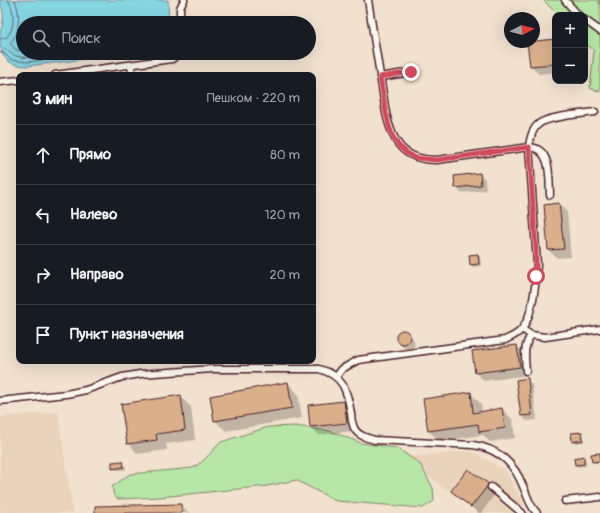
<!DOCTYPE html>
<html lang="ru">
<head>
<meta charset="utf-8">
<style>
  :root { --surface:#171b24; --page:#242831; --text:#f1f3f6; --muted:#9ea1a6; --line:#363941 }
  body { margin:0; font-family:Pangolin,sans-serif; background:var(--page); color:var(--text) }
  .controls { position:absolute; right:12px; top:12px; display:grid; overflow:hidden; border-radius:8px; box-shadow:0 4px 16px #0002 }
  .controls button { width:36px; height:36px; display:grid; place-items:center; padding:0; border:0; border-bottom:1px solid var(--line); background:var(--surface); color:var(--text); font:20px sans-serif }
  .compass { position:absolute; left:504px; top:12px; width:36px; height:36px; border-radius:50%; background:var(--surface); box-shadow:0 4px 16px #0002; rotate:83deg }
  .stop { position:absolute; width:12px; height:12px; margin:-9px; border:3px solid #d1495b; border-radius:50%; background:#fff }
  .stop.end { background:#d1495b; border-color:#fff; box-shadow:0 1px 4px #0008 }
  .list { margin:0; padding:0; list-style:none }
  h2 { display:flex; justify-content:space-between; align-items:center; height:52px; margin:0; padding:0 16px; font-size:17px }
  h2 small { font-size:13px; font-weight:400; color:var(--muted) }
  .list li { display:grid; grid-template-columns:26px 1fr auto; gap:12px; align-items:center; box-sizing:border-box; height:60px; padding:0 16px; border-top:1px solid var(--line) }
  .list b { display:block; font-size:15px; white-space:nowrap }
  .list em { font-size:13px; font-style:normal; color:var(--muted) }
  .icon { flex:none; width:22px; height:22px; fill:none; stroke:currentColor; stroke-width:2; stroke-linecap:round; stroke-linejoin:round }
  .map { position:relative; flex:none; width:600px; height:513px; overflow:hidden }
  .search { position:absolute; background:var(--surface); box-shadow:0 4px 16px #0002; left:16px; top:16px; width:300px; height:44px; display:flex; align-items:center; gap:10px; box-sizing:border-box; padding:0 14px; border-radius:22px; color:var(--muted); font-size:15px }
  .panel { position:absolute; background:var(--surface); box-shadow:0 4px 16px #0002; left:16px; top:72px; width:300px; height:292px; border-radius:8px }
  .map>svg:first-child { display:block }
</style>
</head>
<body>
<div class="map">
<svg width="600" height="513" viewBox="0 0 600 513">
  <rect width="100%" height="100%" fill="#f1e2cf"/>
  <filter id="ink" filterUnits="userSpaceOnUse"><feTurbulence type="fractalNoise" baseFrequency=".025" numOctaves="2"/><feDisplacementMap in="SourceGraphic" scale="8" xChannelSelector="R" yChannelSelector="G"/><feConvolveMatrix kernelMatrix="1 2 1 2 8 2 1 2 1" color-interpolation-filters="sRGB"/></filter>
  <g filter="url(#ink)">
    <path fill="#ead3bb" d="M58,412l15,101h-73v-96z
      M471,451l34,19 19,35 -7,8h-39l-75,-56z"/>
    <path fill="#b7e7a6" stroke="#808368" d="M543,0h57v92l-10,-4 4,-37 -9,-9v-27h-27z
      M295,426l35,5 31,12 36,5 23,16 13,24 1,13 -11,7 -87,-7 -40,-21 -29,6 -107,11 -42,2 -4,-3 -2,-9 18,-13 63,-6 10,-7 18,-19 47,-15z"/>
    <path fill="#86d5e3" stroke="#6e8c99" d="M0,0h168l1,23h-146v30h115l-111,13c-22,-1 -27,-9 -27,-32 1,-5 3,-10 3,-15 1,-7 -2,-13 -3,-19z"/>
    <path fill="#0003" d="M599,0h1v5l-3,-3z
      M555,40v32l-16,2 -8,-8z
      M480,174l5,5 1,11 -25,3 -5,-6z
      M559,204l8,8 4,45 -14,1 -8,-8z
      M478,255l2,2 1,9 -8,1 -2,-2z
      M403,331l4,2 6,5 2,6 -2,4 -4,2 -5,-2 -5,-5 -3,-6 3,-5z
      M313,336l2,2v8h-2z
      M517,346l8,8 3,21 -44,6 -8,-8z
      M266,361h9l-3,2h-3z
      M527,379l5,6 5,35 -10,1 -5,-5z
      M288,383l10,11 4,24 -76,13 -11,-10 -4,-24z
      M470,393l11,11 1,8 20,-3 11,11 2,18 -25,4 -7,-7 -44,6 -10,-10z
      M180,396l11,11 4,33 -29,4 1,6 -29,4 -10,-11z
      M344,402l8,8 2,21 -35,4 -8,-8 -2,-21z
      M581,433l3,2v7l-9,1 -2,-2z
      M600,454v9h-5l-2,-2z
      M583,458l3,2v6l-8,1 -2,-2z
      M123,462l2,3 1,5h-10l-3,-2z
      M488,485l8,8 -15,20h-2l-18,-14 -8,-8z
      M181,505l8,8h-93z"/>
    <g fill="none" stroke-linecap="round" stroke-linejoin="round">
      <path stroke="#626875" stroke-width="1" d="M15,0c4,10 5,25 1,35 -2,3 -4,6 -6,8l6,7 7,1
        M0,39l7,-2c8,-8 8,-28 1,-37
        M0,47c8,1 9,7 16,9 14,4 32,-1 46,-3
        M0,52l4,1 7,7 16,2 77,-9"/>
    </g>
    <path fill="#dab08b" stroke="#4a1f2b" d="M555,39v25l-25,2 -3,-24z
      M480,173l1,12 -26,3 -1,-12z
      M559,203l5,46 -16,1 -4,-45z
      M478,254l1,10 -9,1 -1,-10z
      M396 337a7 7 0 1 1 14 0a7 7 0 1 1-14 0Z
      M517,345l3,22 -45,6 -3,-22z
      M528,378l4,37 -11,1 -5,-36z
      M288,382l4,26 -78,13 -4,-25z
      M471,392l2,21 29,-5 3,20 -26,4 -1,-8 -50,7 -5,-32z
      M181,395l4,35 -29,4 1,6 -30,4 -6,-40z
      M344,401l3,22 -37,4 -2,-22z
      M582,432l1,8 -11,2 -1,-9z
      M600,453v8l-8,1 -1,-8z
      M584,456v8l-9,1 -1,-7z
      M123,461l1,6 -12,2v-7z
      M468,469l21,15 -18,23 -20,-16z
      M181,504l1,9h-87v-7z"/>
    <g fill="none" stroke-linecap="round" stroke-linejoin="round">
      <g stroke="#4a1f2b" stroke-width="9">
        <path id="service" d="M368,0l18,113c7,31 18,47 51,47l92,-13c23,1 20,31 21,48
          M565,0l13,15
          M585,20l15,11
          M180,23v-15l4,-8
          M131,65l1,10
          M55,75l109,-15 8,-1 7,-6
          M380,77l31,-5
          M0,82l19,-2
          M522,329l9,6 14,2 55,-8
          M526,371c-1,-14 -3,-24 5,-36
          M336,377l6,-8 16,-9 147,-20c6,-3 12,-5 16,-10 12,-13 15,-49 16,-66l-8,-117c1,-9 3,-19 11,-24 10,-7 42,-9 55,-11
          M0,401l66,-7 20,-4 36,-13 18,-3 73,-5h106c24,6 28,21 32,44 0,4 1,10 3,15 4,8 13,10 21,12l98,5c24,3 41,18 50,41 4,9 6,19 14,27
          M491,487l31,26
          M565,501l35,-4"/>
      </g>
      <use href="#service" stroke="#fbf7ec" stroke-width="6"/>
    </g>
  </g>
  <g fill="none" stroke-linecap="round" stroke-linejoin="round" filter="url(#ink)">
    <path stroke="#d1495b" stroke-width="5" d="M411,72l-31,5 6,36 3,13 4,11 6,9 8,7 9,5 21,2 92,-13 7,103v26"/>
  </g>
</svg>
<div class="controls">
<button>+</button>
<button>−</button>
</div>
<svg class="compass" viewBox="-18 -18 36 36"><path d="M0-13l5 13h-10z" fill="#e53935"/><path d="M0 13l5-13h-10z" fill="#9ea1a6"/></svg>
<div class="stop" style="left:536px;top:276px"></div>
<div class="stop end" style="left:411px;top:72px"></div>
<div class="search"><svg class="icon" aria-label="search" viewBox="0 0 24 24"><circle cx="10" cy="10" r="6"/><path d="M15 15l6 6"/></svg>Поиск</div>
<section class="panel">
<h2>3 мин<small>Пешком · 220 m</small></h2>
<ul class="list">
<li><svg class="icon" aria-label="ahead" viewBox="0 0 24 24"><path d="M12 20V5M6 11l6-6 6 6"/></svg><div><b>Прямо</b></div><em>80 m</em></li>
<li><svg class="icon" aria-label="left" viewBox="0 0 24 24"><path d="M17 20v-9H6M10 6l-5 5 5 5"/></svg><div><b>Налево</b></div><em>120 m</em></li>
<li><svg class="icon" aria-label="right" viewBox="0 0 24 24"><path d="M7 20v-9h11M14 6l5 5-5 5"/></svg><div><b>Направо</b></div><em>20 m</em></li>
<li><svg class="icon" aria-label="arrive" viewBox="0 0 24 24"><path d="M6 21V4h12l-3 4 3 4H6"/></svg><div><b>Пункт назначения</b></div></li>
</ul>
</section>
</div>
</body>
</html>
